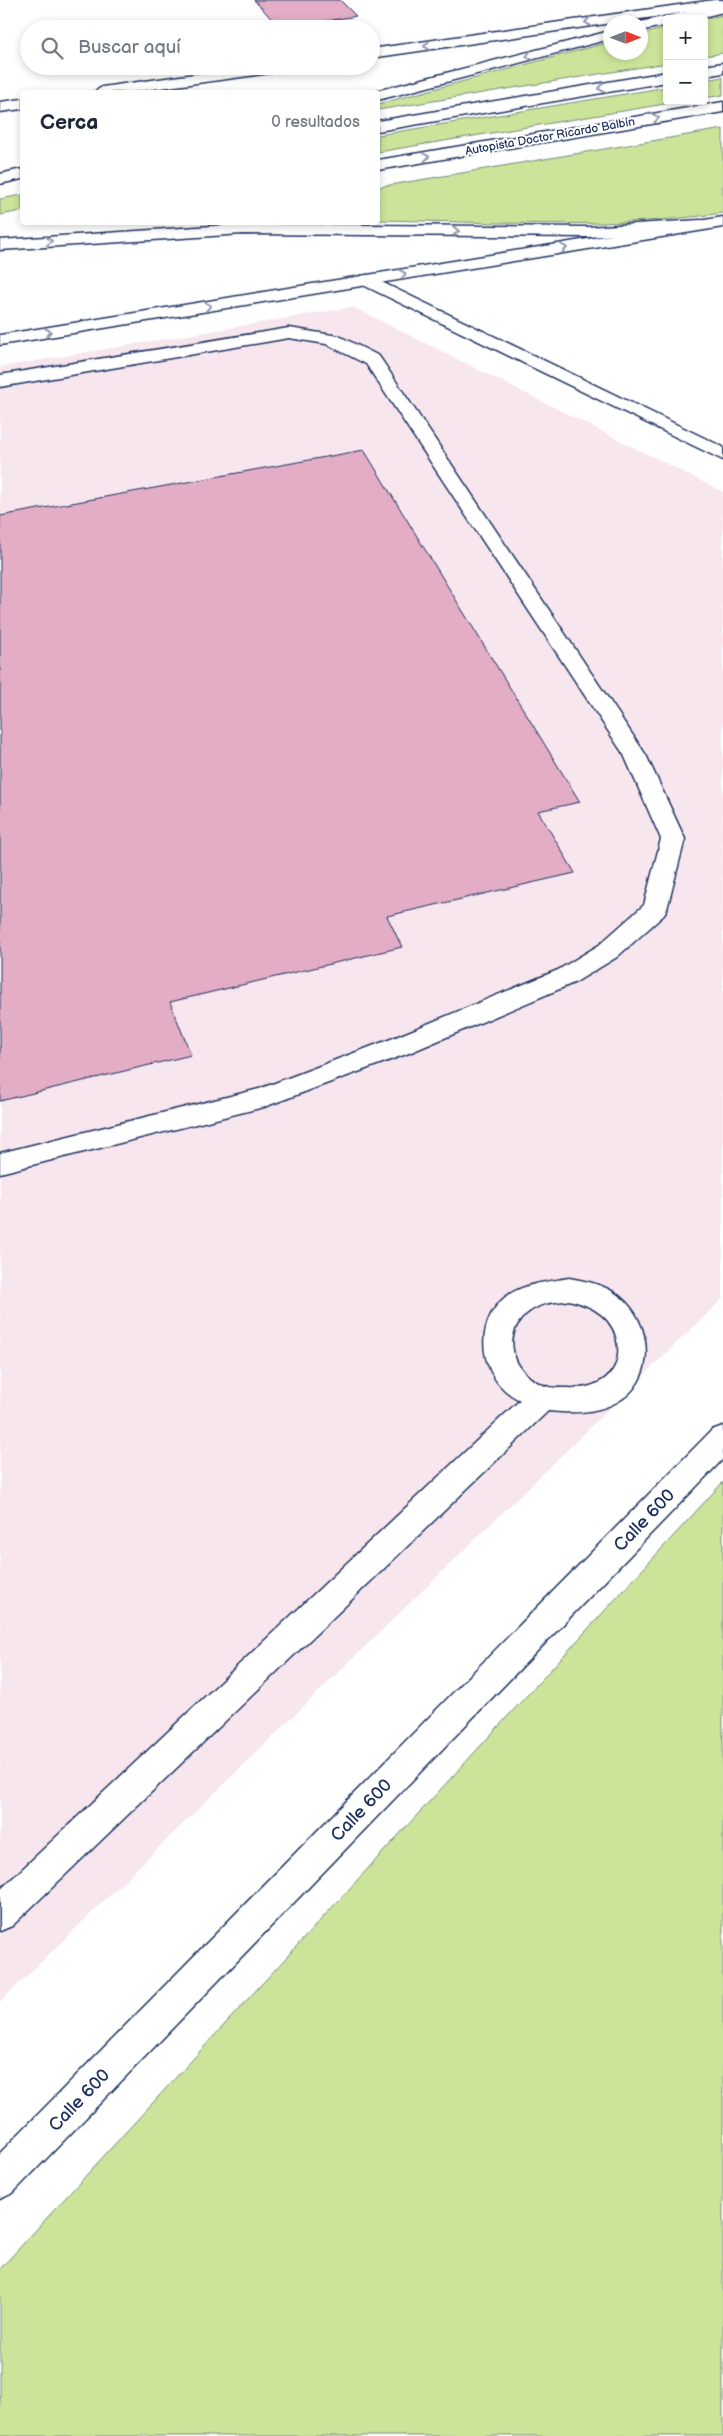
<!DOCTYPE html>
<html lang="es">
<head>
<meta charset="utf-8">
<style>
  :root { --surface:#fff; --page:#f6f6f7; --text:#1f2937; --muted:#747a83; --line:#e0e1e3 }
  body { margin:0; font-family:"Balsamiq Sans",sans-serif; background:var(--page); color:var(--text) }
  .controls { position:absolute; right:15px; top:15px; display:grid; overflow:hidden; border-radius:5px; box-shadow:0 2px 8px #0003 }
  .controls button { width:45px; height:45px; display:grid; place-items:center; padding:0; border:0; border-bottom:1px solid var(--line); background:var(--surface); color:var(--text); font:25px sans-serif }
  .compass { position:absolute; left:603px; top:15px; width:45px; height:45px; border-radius:50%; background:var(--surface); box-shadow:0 2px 8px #0003; rotate:90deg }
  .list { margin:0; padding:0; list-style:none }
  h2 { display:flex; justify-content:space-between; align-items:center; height:65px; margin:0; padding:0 20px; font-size:21px }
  h2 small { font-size:16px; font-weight:400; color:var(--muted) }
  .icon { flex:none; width:28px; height:28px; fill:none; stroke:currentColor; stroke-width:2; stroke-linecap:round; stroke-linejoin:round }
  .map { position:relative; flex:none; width:723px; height:2436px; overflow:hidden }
  .search { position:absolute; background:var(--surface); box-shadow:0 2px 8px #0003; left:20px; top:20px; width:360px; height:55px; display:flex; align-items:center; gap:12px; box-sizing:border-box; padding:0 18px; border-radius:28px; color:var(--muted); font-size:19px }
  .panel { position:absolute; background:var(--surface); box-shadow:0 2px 8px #0003; left:20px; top:90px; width:360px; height:135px; border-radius:5px }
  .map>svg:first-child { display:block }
</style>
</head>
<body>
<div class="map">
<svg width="723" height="2436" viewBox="0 0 723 2436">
  <rect width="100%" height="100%" fill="#fff"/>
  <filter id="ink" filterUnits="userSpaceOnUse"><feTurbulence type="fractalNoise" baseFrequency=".02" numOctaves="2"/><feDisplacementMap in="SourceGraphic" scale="10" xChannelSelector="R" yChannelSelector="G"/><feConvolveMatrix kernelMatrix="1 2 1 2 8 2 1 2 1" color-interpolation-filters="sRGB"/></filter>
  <g filter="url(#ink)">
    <path fill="#f7e6ee" d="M353,307l370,185v806l-723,704v-1635z"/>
    <path fill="#cbe49a" stroke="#738a7c" d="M723,15v38l-19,3v-37z
      M667,28v35l-289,47v-6l232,-62v10h30l1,-18z
      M723,77v18l-19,3v-18z
      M667,87v14h16l-305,51v-17z
      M723,129v84c-114,17 -230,9 -345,7v-33z
      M22,195v16l-22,4v-16z
      M723,1482v954h-723v-167z"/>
    <path fill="#e3adc6" stroke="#1b2f5e" d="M254,0h86l16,16 -75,13z
      M364,450l216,352 -42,9 37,62 -188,43 15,31 -232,55 21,53 -191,46v-585z"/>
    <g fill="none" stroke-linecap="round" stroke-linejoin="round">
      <g stroke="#1b2f5e" stroke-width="3">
        <path id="lane" d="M289,328l50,8 40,20 267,399 39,84 -18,70 -3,6 -47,42 -41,25 -167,71 -145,54 -264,66v-20l259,-64 132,-50 167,-69 41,-25 45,-40 17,-66 -37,-84 -258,-391 -40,-20 -37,-6 -289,49v-12z
          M569,1278c17,3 37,7 50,18 34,26 39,86 -4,107 -22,11 -43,10 -67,8l-536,515 -12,5v-41l520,-490c-37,-17 -48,-68 -20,-98 17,-18 46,-20 69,-24zM569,1300c25,6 46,18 49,46 1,10 -1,20 -8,28 -11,12 -26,15 -42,14 -6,0 -13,0 -19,-1 -41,-11 -52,-62 -10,-81 9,-4 21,-4 30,-6z"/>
      </g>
      <g stroke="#1b2f5e" stroke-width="3">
        <path id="street" d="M367,275l356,172v13l-362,-176 -3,-4 3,-4z
          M723,1426v33l-710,734 -13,6v-46l712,-723z"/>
      </g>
      <g stroke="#1b2f5e" stroke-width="3">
        <path id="secondary" d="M714,0h9v7l-352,51v-9z
          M251,66h41l-7,5 -154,21h-37l8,-5z
          M22,99v10l-22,3v-10z
          M723,217v10l-723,118v-10z"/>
      </g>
      <g stroke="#1b2f5e" stroke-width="3">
        <path id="highway" d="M723,4v8l-28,7h-28v6l-27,6v-9z
          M610,31v8l-232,61v-8h-6z
          M723,63v10l-19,3v-10z
          M667,72v10l-289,49v-10z
          M723,102v10l-345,58v-10z
          M22,169v10l-22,5v-10z
          M700,220l6,1 2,4 -2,4 -118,8 -345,-3 -243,16v-10l243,-16 345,3z"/>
      </g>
      <use href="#lane" fill="#fff" fill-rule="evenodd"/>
      <use href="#street" fill="#fff" fill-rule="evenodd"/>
      <use href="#secondary" fill="#fff" fill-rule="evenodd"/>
      <use href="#highway" fill="#fff" fill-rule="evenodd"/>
    </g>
    <defs><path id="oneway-chevron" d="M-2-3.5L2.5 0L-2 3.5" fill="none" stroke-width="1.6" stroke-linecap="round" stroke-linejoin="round" transform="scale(1.25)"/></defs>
    <g stroke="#8d97ae">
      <use href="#oneway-chevron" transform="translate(588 22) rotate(172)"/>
      <use href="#oneway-chevron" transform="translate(427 46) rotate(172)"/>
      <use href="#oneway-chevron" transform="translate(529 56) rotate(166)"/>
      <use href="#oneway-chevron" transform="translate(601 88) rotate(170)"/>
      <use href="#oneway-chevron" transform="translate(656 118) rotate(-10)"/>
      <use href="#oneway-chevron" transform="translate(426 157) rotate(-10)"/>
      <use href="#oneway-chevron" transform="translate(456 231)"/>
      <use href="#oneway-chevron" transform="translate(49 241) rotate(-4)"/>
      <use href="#oneway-chevron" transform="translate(564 248) rotate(-9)"/>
      <use href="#oneway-chevron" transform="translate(403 274) rotate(-9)"/>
      <use href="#oneway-chevron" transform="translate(208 306) rotate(-9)"/>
      <use href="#oneway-chevron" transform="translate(48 332) rotate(-9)"/>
    </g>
  </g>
  <g text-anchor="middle" stroke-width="4" stroke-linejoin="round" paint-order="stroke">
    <g font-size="12" fill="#1b2f5e" stroke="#fff">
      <text transform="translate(550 136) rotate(-10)" y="4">Autopista Doctor Ricardo Balbín</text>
    </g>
    <g font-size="18" fill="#1b2f5e" stroke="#fff">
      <text transform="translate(644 1520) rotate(-46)" y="6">Calle 600</text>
      <text transform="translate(361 1810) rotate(-46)" y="6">Calle 600</text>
      <text transform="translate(79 2100) rotate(-46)" y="6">Calle 600</text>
    </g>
  </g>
</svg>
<div class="controls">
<button>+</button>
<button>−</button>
</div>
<svg class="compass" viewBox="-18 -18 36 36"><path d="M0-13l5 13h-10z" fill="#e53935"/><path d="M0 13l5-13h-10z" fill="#747a83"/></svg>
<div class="search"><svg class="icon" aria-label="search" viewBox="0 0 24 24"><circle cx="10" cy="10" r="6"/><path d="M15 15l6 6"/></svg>Buscar aquí</div>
<section class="panel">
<h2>Cerca<small>0 resultados</small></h2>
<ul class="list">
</ul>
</section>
</div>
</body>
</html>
